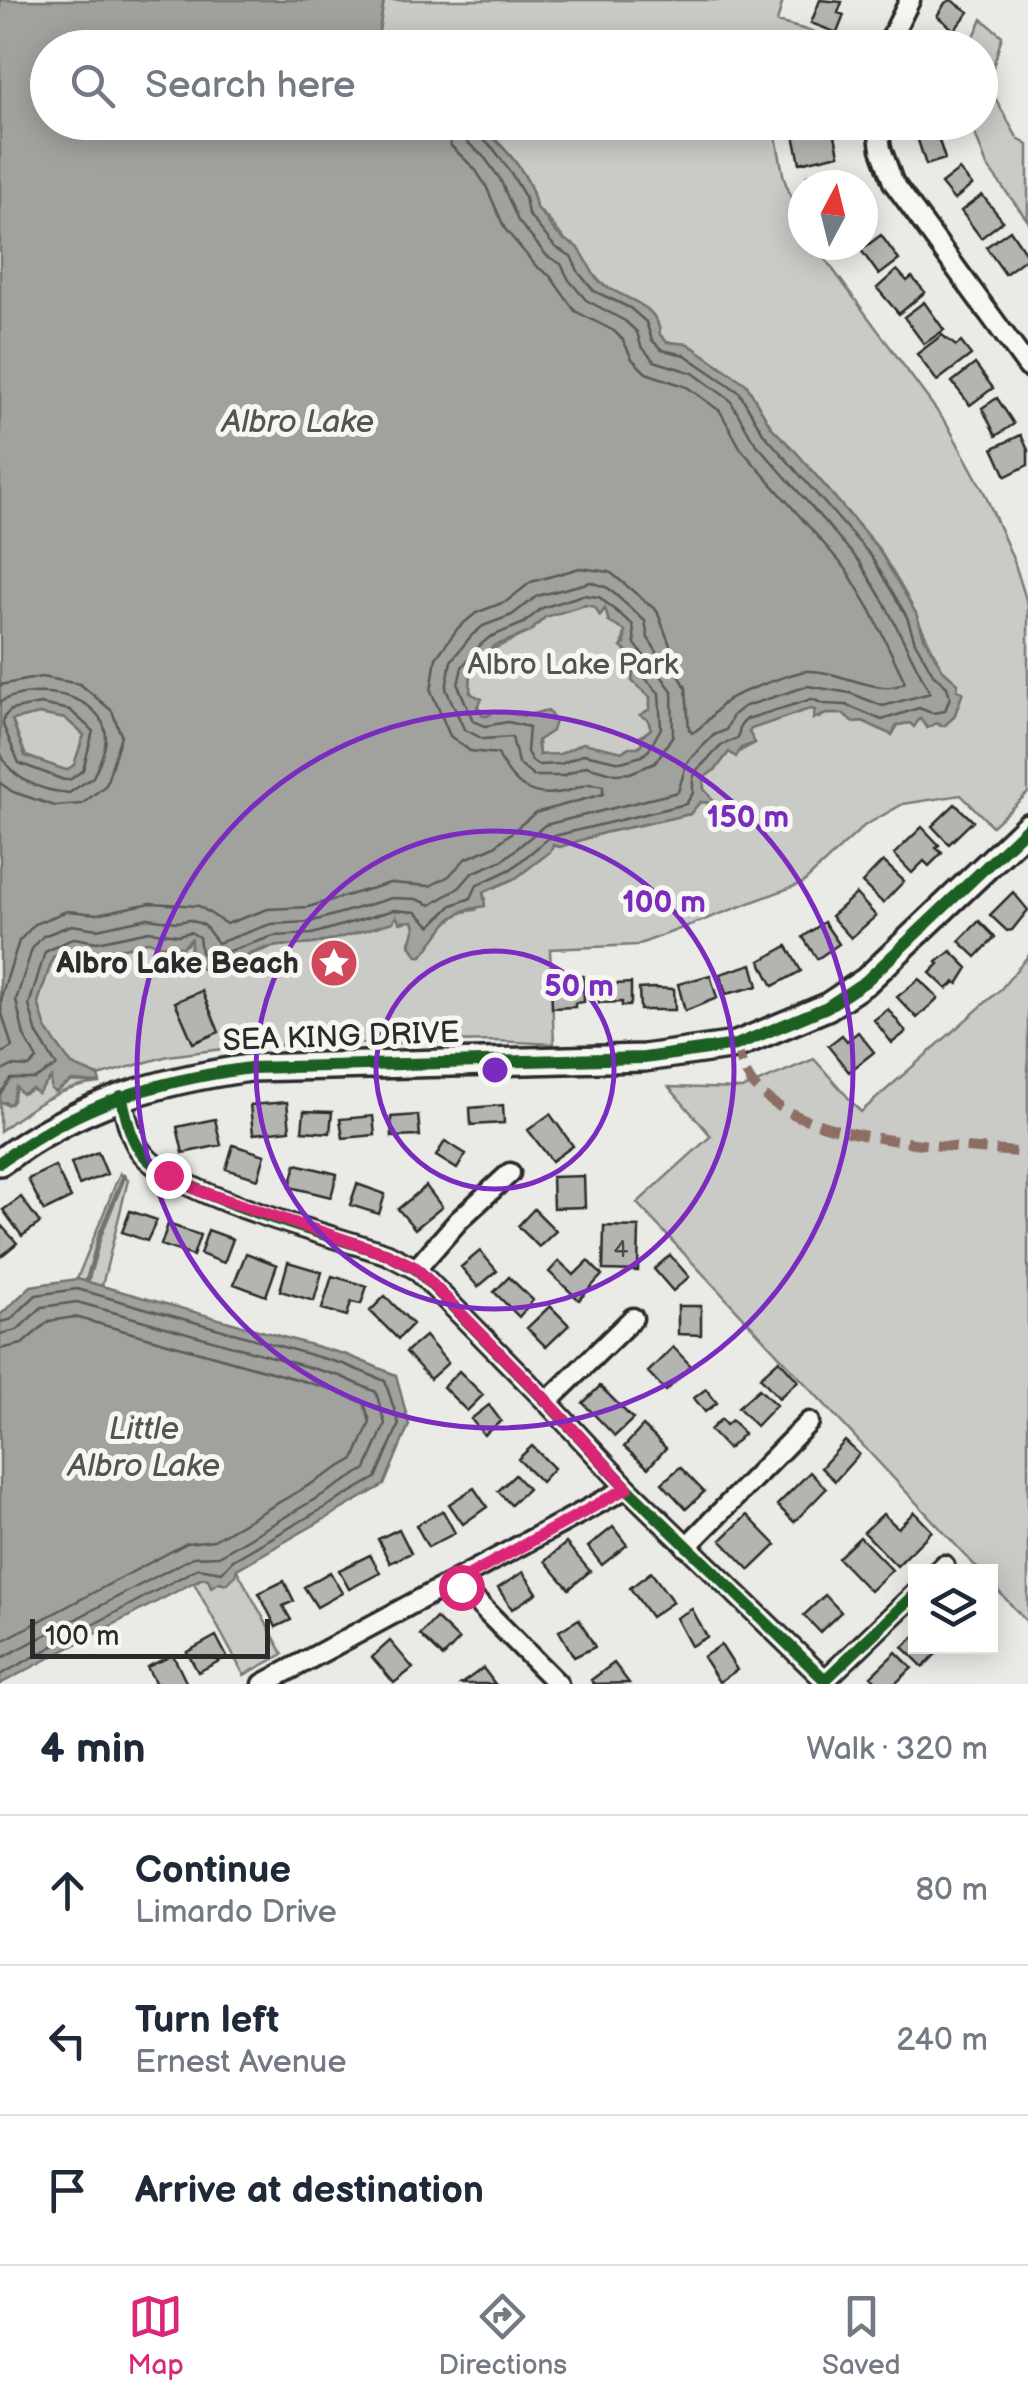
<!DOCTYPE html>
<html lang="en">
<head>
<meta charset="utf-8">
<style>
  :root { --surface:#fff; --page:#f6f6f7; --text:#1f2937; --muted:#747a83; --line:#e0e1e3; --accent:#db2777 }
  body { margin:0; font-family:"Balsamiq Sans",sans-serif; background:var(--page); color:var(--text) }
  .controls { position:absolute; right:30px; bottom:30px; display:grid; overflow:hidden; border-radius:0px; box-shadow:0 5px 25px #0003 }
  .controls button { width:90px; height:90px; display:grid; place-items:center; padding:0; border:0; border-bottom:2px solid var(--line); background:var(--surface); color:var(--text); font:50px sans-serif }
  .compass { position:absolute; left:788px; top:170px; width:90px; height:90px; border-radius:50%; background:var(--surface); box-shadow:0 5px 25px #0003; rotate:7deg }
  .scale { position:absolute; left:30px; bottom:25px; width:240px; box-sizing:border-box; padding-left:10px; border:5px solid #2b2b2b; border-top:0; font-size:28px; line-height:35px; white-space:nowrap; color:#2b2b2b; -webkit-text-stroke:8px #f6f6f2; paint-order:stroke }
  .stop { position:absolute; width:30px; height:30px; margin:-22px; border:8px solid #db2777; border-radius:50%; background:#fff }
  .stop.end { background:#db2777; border-color:#fff; box-shadow:0 2px 10px #0008 }
  .list { margin:0; padding:0; list-style:none }
  h2 { display:flex; justify-content:space-between; align-items:center; height:130px; margin:0; padding:0 40px; font-size:42px }
  h2 small { font-size:32px; font-weight:400; color:var(--muted) }
  .list li { display:grid; grid-template-columns:65px 1fr auto; gap:30px; align-items:center; box-sizing:border-box; height:150px; padding:0 40px; border-top:2px solid var(--line) }
  .list b { display:block; font-size:38px; white-space:nowrap }
  .list p { margin:0; font-size:32px; white-space:nowrap; color:var(--muted) }
  .list em { font-size:32px; font-style:normal; color:var(--muted) }
  .icon { flex:none; width:55px; height:55px; fill:none; stroke:currentColor; stroke-width:2; stroke-linecap:round; stroke-linejoin:round }
  .map { position:relative; flex:none; width:1028px; height:1684px; overflow:hidden }
  .search { position:absolute; background:var(--surface); box-shadow:0 5px 25px #0003; left:30px; right:30px; top:30px; height:110px; display:flex; align-items:center; gap:25px; box-sizing:border-box; padding:0 35px; border-radius:55px; color:var(--muted); font-size:38px }
  .sheet { height:580px; background:var(--surface) }
  nav { display:flex; justify-content:space-around; align-items:center; box-sizing:border-box; height:140px; border-top:2px solid var(--line); background:var(--surface); font-size:28px; color:var(--muted) }
  nav a { display:grid; justify-items:center; gap:5px }
  nav .on { color:var(--accent) }
  .map>svg:first-child { display:block }
</style>
</head>
<body>
<div class="map">
<svg width="1028" height="1684" viewBox="0 0 1028 1684">
  <rect width="100%" height="100%" fill="#eaeae6"/>
  <filter id="ink" filterUnits="userSpaceOnUse"><feTurbulence type="fractalNoise" baseFrequency=".01" numOctaves="2"/><feDisplacementMap in="SourceGraphic" scale="20" xChannelSelector="R" yChannelSelector="G"/><feConvolveMatrix kernelMatrix="1 2 1 2 8 2 1 2 1" color-interpolation-filters="sRGB"/></filter>
  <g filter="url(#ink)">
    <path fill="#cacac7" stroke="#7a7a79" stroke-width="2.5" d="M384,0h399l-6,22 82,22v4h-484l5,-5 -2,-6z
      M982,19l20,17 -14,49 30,54 10,6v76l-41,-55 -16,-43 9,-1v-74l-11,-1z
      M478,123h320l-24,3 10,53 19,47v19h12l133,181 36,66 30,69 14,45v187l-36,33 -31,-31 -58,9 -39,22 -61,57 -166,62 -87,4 4,95 -58,-3 -250,5 -78,10 -70,20 -26,-11 -26,-36 -8,-27 15,-45c30,-15 64,-3 97,-17l7,5h29l6,-6 -2,12 29,14 57,-19 37,-2 80,-22 3,-6 4,7 13,-3 3,7 -6,15 11,14c15,-18 28,-46 55,-46l9,-11 -2,-7 33,-14 35,-27 2,-6 7,2 43,-14 87,-19 10,-12 14,1 -10,-14 -1,-11 13,-9 13,-17h10l16,-9 -6,-11 2,-3 58,-20h5l5,9 7,-4h18l9,8 10,-1 29,14 6,-10 12,-2 4,3 6,-8 7,10 8,-5 6,3 13,-9 8,-23 -5,-3 1,-7 -16,-15 -37,-76 -26,-44 -82,-96 -26,-26 -25,-43 -58,-40 -21,-2 -7,-7c-1,-32 -35,-34 -56,-50 -26,-20 -42,-56 -68,-77 -4,-34 -33,-62 -58,-85z
      M585,605l20,3 4,14 16,8 -3,18 13,11 -3,22 18,16v12l-10,6 8,5 3,9 -11,8 2,6 -4,4 -11,1 -5,4 -39,-9 -22,11 -22,1 -1,-15 14,-9 -9,-20 -18,5 -18,-4 -24,4 -15,-30 5,-18 14,-16 43,-20 15,-15z
      M39,714l27,5 18,16 -10,30 -8,6 -40,-15 -14,-36z
      M1028,956v667l-37,-40 -1,-11 -10,-1 -343,-368 74,-67 -42,-49 73,2 72,-30 47,53 140,-123z
      M51,1078l6,13 15,-10 28,2c-39,3 -70,24 -100,48v-30l7,4 6,-4 3,-13 9,5 7,-4 5,4z
      M120,1173l8,7 -26,106 -25,-7z
      M237,1570l46,84 -39,21 -50,-92 11,-6 19,7z"/>
    <path fill="#a1a19e" stroke="#727270" stroke-width="2.5" fill-rule="evenodd" d="M0,0h384l-6,36 2,7 -5,4 -327,1v74l430,1c25,23 54,51 58,85 11,9 14,21 25,29 5,5 14,6 19,13 8,11 11,24 20,32 20,17 59,20 60,53l7,7 21,2 58,40 25,43 26,26 82,97 37,63 8,24 18,32 16,14 -1,7 6,2 -9,25 -10,9 -8,-3 -9,5 -7,-10 -6,9 -4,-4 -13,2 -5,10 -29,-14 -10,1 -9,-8h-18l-13,5 2,-9 -6,-1 -58,20 -2,3 6,11 -14,5 -5,9 -7,-5 -13,17 -13,9 1,11 11,14 -15,-1 -10,12 -87,19 -43,14 -7,-2 -2,6 -35,27 -33,14 2,14 -20,4 -15,9 -28,37h-5l-7,-11 5,-18 -2,-6 -13,1 -4,-6 -3,6c-25,7 -50,16 -75,21 -21,4 -41,0 -61,8 -11,5 -48,24 -58,17 -9,-6 -8,-21 -8,-29l-8,8 -26,-2 -7,-4c-14,5 -34,9 -49,10 -22,3 -23,-7 -48,6l-15,45 8,27 26,36 26,11 2,7 -28,-2 -17,11 -4,-3v-11l-13,15 -6,-4 -10,5 -6,-7 -5,17 -11,-3zM585,605l10,2 5,9 5,-8 4,14 16,9v13l-4,3 14,12 -3,22 18,16v12l-10,6 8,5 3,9 -11,9 2,5 -3,4h-10l-7,5 -39,-9 -23,11 -21,1 -2,-14 15,-10 3,-10 -7,-10 -23,5 -31,-5 -6,5h-5l-6,-10 5,-7 -12,-6 1,-21 23,-26 36,-14 15,-15zM39,714l27,5 18,16 -10,30 -8,5 -41,-14 -13,-36z
      M77,1279l270,76 49,20 13,50 -25,60 -147,84 -2,7 -9,8 -6,-2 -9,5 -3,-8 -6,-1 -202,106v-369l31,-29z"/>
    <g fill="none" stroke-linecap="round" stroke-linejoin="round">
      <path stroke="#5a5a59" stroke-width="2.5" d="M591,582l17,6 37,33 3,17 9,14v18l15,21 1,44 -18,28 -25,10 -14,1 -30,-8 -23,10h-30l-15,-13 -6,-26 -29,2 -19,-10 -18,-40 5,-28 20,-25 12,-10 29,-11 25,-19z
        M583,595l16,2 34,28 2,19 10,13 -1,20 15,16 2,35 -12,22 -7,6 -21,6 -37,-8 -23,10 -23,1 -6,-4 -5,-9 2,-25 -21,-5 -23,4 -12,-5 -15,-36 4,-18 17,-21 11,-9 34,-14 18,-15z
        M0,685l41,-8 39,7 32,27 9,24 -15,50 -24,19 -27,2 -42,-14 -13,-9
        M0,702c30,-17 95,-12 105,28 4,14 -6,34 -12,47l-24,16c-28,-2 -59,-14 -69,-41
        M40,704l30,6 23,21 -10,39 -12,9 -7,1 -45,-17 -16,-38 1,-8 7,-7z
        M0,1054l12,-7 -11,-37 1,-16 17,-53 16,-17 32,-13 30,3 54,-11 48,3 27,18 42,-15 40,-2 82,-24 40,3 19,-10 16,-17 30,-13 40,-33 68,-19v-8c-15,-4 -18,-1 -32,4 -38,11 -58,-3 -73,-36l-28,-3 -20,-15 -19,-45 5,-33 22,-30 18,-15 31,-12 24,-19 49,-14 30,4 47,39 14,37 2,16 13,24 3,41 3,4c15,-8 21,-21 34,-32 8,-7 69,-29 81,-30 30,-2 75,28 98,11l-34,-71 -25,-42 -105,-120 -21,-38 -33,-24 -41,-14 -14,-14 -9,-19 -9,-9 -39,-20 -25,-35 -14,-10 -31,-37 -19,-43 -11,-17 -24,-23 -6,-24
        M0,1072l12,-6 17,1 8,-8 -13,-23 -8,-36 16,-51 11,-13 29,-11 25,4 51,-11 28,4 14,-2 14,5 14,18 53,-19 39,-2 82,-24 24,1 15,6 29,-18 12,-14 31,-13 42,-35 133,-33 9,-30 27,-27 12,-5 7,-15 10,-8 65,-21 42,7 33,13 47,-13 -45,-89 -26,-43 -106,-121 -23,-40 -37,-27 -39,-12 -13,-15 -4,-14 -12,-11 -39,-21 -17,-20 -8,-16 -14,-8 -29,-35 -18,-42 -15,-21 -20,-18 -5,-18
        M0,1094l11,-15h24l22,-13 -20,-32 -8,-29 16,-53 29,-14 23,4 52,-11 29,4 12,-3 9,5 2,15 7,6 66,-22 38,-2 82,-24 22,2 15,14 21,-21 19,-7 6,-13 34,-16 39,-32 136,-33 7,-11v-15l4,-8 25,-25 16,-7 2,-12 7,-7 65,-20 12,5 22,1 36,15 37,-12 13,5 13,-2 5,-14 -3,-10 -14,-13 -18,-32 -8,-25 -36,-61 -108,-123 -24,-41 -54,-37 -23,-5 -10,-10 -6,-18 -16,-14 -36,-17 -15,-18 -8,-17 -16,-9 -27,-33 -3,-17 -14,-24 -18,-25 -18,-15 -3,-11
        M0,1322l10,-2 26,-25 41,-6 266,75 42,17 14,43 -23,54 -143,82 -11,12 -24,-4 -198,107
        M0,1334l17,-4 25,-23 35,-5 263,74 36,16 9,32 -19,45 -147,87 -26,1 -193,102
        M0,1349l22,-5 27,-23 26,-4 260,73 29,13 6,19 -16,37 -140,81 -27,3 -187,99"/>
      <path stroke="#727270" stroke-width="5" d="M87,1281l13,-46 24,-59"/>
    </g>
    <path fill="#b4b4b1" stroke="#2b2b2b" stroke-width="2.5" d="M820,0l22,2 -4,11 6,2 -7,18 -26,-10z
      M951,0l18,12 -15,18 -17,-14 8,-13z
      M934,125l11,34 -19,6 -11,-34z
      M833,126l6,28 -39,9 -6,-28z
      M833,167l7,10 6,-2 3,10h-39l-3,-9z
      M959,170l13,15 -18,15 -13,-16z
      M982,195l21,26 -22,17 -20,-27z
      M1010,230l18,27 -23,17 -19,-27z
      M881,235l18,25 -20,15 -18,-25z
      M897,270l10,11 5,-4 13,15 -26,22 -22,-26z
      M924,302l20,28 -20,14 -20,-27z
      M942,335l14,11 5,-4 10,13 -34,26 -20,-27z
      M975,364l18,24 -23,17 -18,-23z
      M997,398l17,26 -18,12 -14,-28z
      M1021,435l7,15v15l-22,11 -13,-28z
      M955,804l18,17 -24,23 -17,-18z
      M922,827l17,18 -3,3 6,5 -13,13 -5,-5 -12,12 -18,-19z
      M883,861l21,20 -21,22 -21,-20z
      M1013,892l15,18 -16,20 -5,1 -17,-16z
      M856,894l20,22 -25,22 -20,-22z
      M979,921l16,16 -19,20 -17,-16z
      M824,922l15,22 -22,15 -14,-22z
      M787,946l14,25 -28,15 -13,-25z
      M951,951l17,17 -10,16 -3,-2 -8,7 -17,-16 9,-9 -2,-2z
      M752,964l6,22 -32,8 -6,-20z
      M710,975l7,23 -32,13 -7,-27z
      M583,976l1,26 -9,1v4l-23,1 -1,-31z
      M919,979l19,19 -21,20 -20,-21z
      M631,983v20l-2,3h-7v-4l-23,1v-18z
      M653,988l21,1 1,21h-35l-1,-21z
      M202,991l17,41 -26,11 -18,-41z
      M888,1009l18,23 -14,11 -18,-23z
      M858,1032l16,20 -25,20 -21,-26 14,-11 5,6z
      M287,1102l3,28 -37,4 -3,-29z
      M503,1105l1,18 -33,2 -1,-17z
      M304,1111l28,1 -2,21 -28,-2z
      M550,1114l23,32 -21,15 -24,-31z
      M418,1115l2,21 -28,1 -1,-20z
      M373,1116l2,19 -32,3 -3,-19z
      M215,1119l6,26 -38,8 -6,-26z
      M445,1141l21,13 -9,15 -21,-13z
      M233,1145l32,10 -7,24 -32,-10z
      M98,1152l9,22 -28,11 -8,-22z
      M296,1164l41,10 -6,23 -41,-10z
      M55,1166l16,32 -27,13 -16,-32z
      M584,1176l1,31 -32,1 -1,-31z
      M357,1184l28,10 -6,20 -29,-9z
      M426,1186l16,21 -27,22 -17,-20z
      M21,1197l19,26 -18,13 -19,-26z
      M534,1209l22,22 -17,16 -21,-21z
      M130,1211l27,9 -10,21 -25,-9z
      M0,1224l17,19 -17,14z
      M168,1224l32,11 -7,21 -32,-11z
      M604,1226l35,1 -1,44 -35,-1z
      M208,1230l25,9 -9,24 -24,-9z
      M480,1251l17,20 -19,16 -17,-20z
      M246,1253l31,12 -11,31 -32,-12z
      M670,1255l19,22 -16,14 -19,-22z
      M559,1261l15,14 14,-14 14,14 -23,25 -30,-28z
      M288,1262l34,10 -8,29 -34,-10z
      M332,1276l35,10 -6,18 -10,-2 -4,14 -25,-7z
      M509,1277l24,23 -14,17 -25,-25z
      M385,1296l28,28 -15,15 -28,-28z
      M550,1306l19,19 -23,22 -19,-19z
      M678,1306h23v29l-23,-1z
      M425,1336l23,27 -18,16 -24,-27z
      M673,1347l18,19 -25,25 -18,-19z
      M779,1360l19,21 -19,17 -19,-21z
      M459,1371l24,24 -16,16 -24,-24z
      M600,1386l33,33 -18,17 -32,-33z
      M706,1389l11,14 -12,9 -11,-14z
      M759,1389l17,16 -20,21 -18,-19z
      M489,1405l12,16 -17,14 -13,-16z
      M721,1419l5,6 6,-5 12,14 -16,15 -18,-19z
      M643,1426l23,22 -18,20 -24,-21z
      M845,1441l14,13 -24,27 -14,-13z
      M532,1446l22,22 -13,14 -23,-23z
      M680,1467l24,25 -18,17 -24,-26z
      M810,1472l16,17 -32,33 -17,-17z
      M515,1475l13,14 -17,16 -13,-14z
      M474,1488l13,19 -24,17 -14,-20z
      M443,1511l12,22 -27,14 -12,-22z
      M914,1512l18,19 -35,35 -33,-34 19,-18 15,14z
      M747,1515l29,30 -26,25 -29,-30z
      M613,1527l14,18 -25,20 -14,-18z
      M399,1529l12,24 -21,10 -12,-24z
      M860,1537l32,33 -22,21 -32,-33z
      M566,1543l24,28 -21,18 -24,-28z
      M370,1555l10,18 -31,16 -10,-19z
      M330,1572l12,21 -25,14 -13,-20z
      M523,1572l14,21 -25,16 -14,-21z
      M651,1572l22,30 -22,15 -21,-29z
      M284,1581l10,20 -11,5 8,14 -15,7 -17,-34z
      M825,1595l16,17 -21,20 -16,-17z
      M692,1609l15,28 -16,9 -15,-28z
      M436,1618l23,22 -16,17 -23,-22z
      M579,1619l16,28 -21,10 -15,-26z
      M916,1635v11h28l-21,21 -20,-20z
      M216,1636l11,21 -29,15 -11,-20z
      M390,1641l23,27 -19,15 -22,-26z
      M721,1645l16,25 -18,12 -16,-25z
      M896,1652l16,16 -17,16h-16l-8,-8z
      M173,1655l14,29h-31l-9,-17z
      M614,1663l15,20 -35,1 -3,-4z
      M483,1668l12,16h-34z"/>
    <g fill="none" stroke-linecap="round" stroke-linejoin="round">
      <g stroke="#2b2b2b" stroke-width="25">
        <path id="street" d="M886,48l24,-48
          M877,122l4,27 12,33 135,185
          M121,1096c6,21 8,42 22,58 34,42 187,81 244,100l29,15 131,133 80,86 198,192 91,-87
          M416,1269l43,-49 51,-47
          M547,1402l86,-84
          M686,1547l123,-125
          M937,1572l7,-7
          M457,1582l101,102
          M263,1684l364,-196"/>
      </g>
      <g stroke="#2b2b2b" stroke-width="32">
        <path id="secondary" d="M0,1162c79,-58 155,-81 250,-94l394,-10 92,-13 91,-38 39,-26 162,-154"/>
      </g>
      <use href="#street" stroke="#f6f6f2" stroke-width="18"/>
      <use href="#secondary" stroke="#f6f6f2" stroke-width="25"/>
      <path stroke="#8d6e63" stroke-width="10" stroke-dasharray="20 10" stroke-linecap="butt" d="M736,1045c5,18 10,34 24,47 53,52 196,54 268,61"/>
      <g stroke="#f6f6f2" stroke-width="19">
        <path id="cycleway" d="M121,1096c6,21 8,42 22,58 34,42 187,81 244,100l29,15 131,133 80,86 198,192 91,-87
          M0,1162c79,-58 155,-81 250,-94l394,-10 92,-13 91,-38 39,-26 162,-154"/>
      </g>
      <use href="#cycleway" stroke="#1b5e20" stroke-width="12"/>
    </g>
  </g>
  <g fill="none" stroke-linecap="round" stroke-linejoin="round" filter="url(#ink)">
    <path stroke="#db2777" stroke-width="12" d="M168,1175l34,17 185,62 29,14 132,134 79,86 -170,94 4,5"/>
  </g>
  <g fill="none" stroke="#7b2cbf" stroke-width="5">
    <circle cx="495" cy="1070" r="119"/>
    <circle cx="495" cy="1070" r="239"/>
    <circle cx="495" cy="1070" r="358"/>
  </g>
  <defs>
    <g id="sight-disc" transform="scale(2.5)"><circle r="9.5" fill="#d1495b" stroke="#f6f6f2"/><path d="M0-6L1.8-2.2L6-1.7L2.9 1.2L3.7 5.4L0 3.3L-3.7 5.4L-2.9 1.2L-6-1.7L-1.8-2.2Z" fill="#fff"/></g>
  </defs>
  <g fill-rule="evenodd">
    <use href="#sight-disc" x="334" y="963"/>
  </g>
  <g text-anchor="middle" stroke-width="10" stroke-linejoin="round" paint-order="stroke">
    <g font-size="25" fill="#4d4d4c">
      <text x="621" y="1257">4</text>
    </g>
    <g font-size="30" fill="#535352" stroke="#f6f6f2">
      <text x="573" y="674">Albro Lake Park</text>
    </g>
    <g font-size="30" font-weight="bold" fill="#2b2b2b" stroke="#f6f6f2" text-anchor="end">
      <text x="299" y="973">Albro Lake Beach</text>
    </g>
    <g font-size="30" fill="#2b2b2b" stroke="#f6f6f2">
      <text transform="translate(341 1036) rotate(-2)" y="10">SEA KING DRIVE</text>
    </g>
    <g font-size="32" font-style="italic" fill="#545453" stroke="#f6f6f2">
      <text x="298" y="432">Albro Lake</text>
      <text x="144" y="1439">Little<tspan x="144" dy="37">Albro Lake</tspan></text>
    </g>
  </g>
  <circle cx="495" cy="1070" r="15" fill="#7b2cbf" stroke="#f6f6f2" stroke-width="5"/>
  <g font-size="30" text-anchor="middle" font-weight="bold" fill="#7b2cbf" stroke="#f6f6f2" stroke-width="10" stroke-linejoin="round" paint-order="stroke">
    <text x="748" y="827">150 m</text>
    <text x="664" y="912">100 m</text>
    <text x="579" y="996">50 m</text>
  </g>
</svg>
<div class="controls">
<button><svg class="icon" aria-label="layers" viewBox="0 0 24 24"><path d="M12 4l9 5-9 5-9-5zM3 14l9 5 9-5"/></svg></button>
</div>
<svg class="compass" viewBox="-18 -18 36 36"><path d="M0-13l5 13h-10z" fill="#e53935"/><path d="M0 13l5-13h-10z" fill="#747a83"/></svg>
<div class="scale">100 m</div>
<div class="stop" style="left:461px;top:1587px"></div>
<div class="stop end" style="left:168px;top:1175px"></div>
<div class="search"><svg class="icon" aria-label="search" viewBox="0 0 24 24"><circle cx="10" cy="10" r="6"/><path d="M15 15l6 6"/></svg>Search here</div>
</div>
<section class="sheet">
<h2>4 min<small>Walk · 320 m</small></h2>
<ul class="list">
<li><svg class="icon" aria-label="ahead" viewBox="0 0 24 24"><path d="M12 20V5M6 11l6-6 6 6"/></svg><div><b>Continue</b><p>Limardo Drive</p></div><em>80 m</em></li>
<li><svg class="icon" aria-label="left" viewBox="0 0 24 24"><path d="M17 20v-9H6M10 6l-5 5 5 5"/></svg><div><b>Turn left</b><p>Ernest Avenue</p></div><em>240 m</em></li>
<li><svg class="icon" aria-label="arrive" viewBox="0 0 24 24"><path d="M6 21V4h12l-3 4 3 4H6"/></svg><div><b>Arrive at destination</b></div></li>
</ul>
</section>
<nav>
<a class="on"><svg class="icon" aria-label="map" viewBox="0 0 24 24"><path d="M3 6l6-2 6 2 6-2v14l-6 2-6-2-6 2zM9 4v14M15 6v14"/></svg>Map</a>
<a><svg class="icon" aria-label="directions" viewBox="0 0 24 24"><path d="M12 3l9 9-9 9-9-9zM9 14v-3h6M13 9l2 2-2 2"/></svg>Directions</a>
<a><svg class="icon" aria-label="saved" viewBox="0 0 24 24"><path d="M7 4h10v16l-5-4-5 4z"/></svg>Saved</a>
</nav>
</body>
</html>
